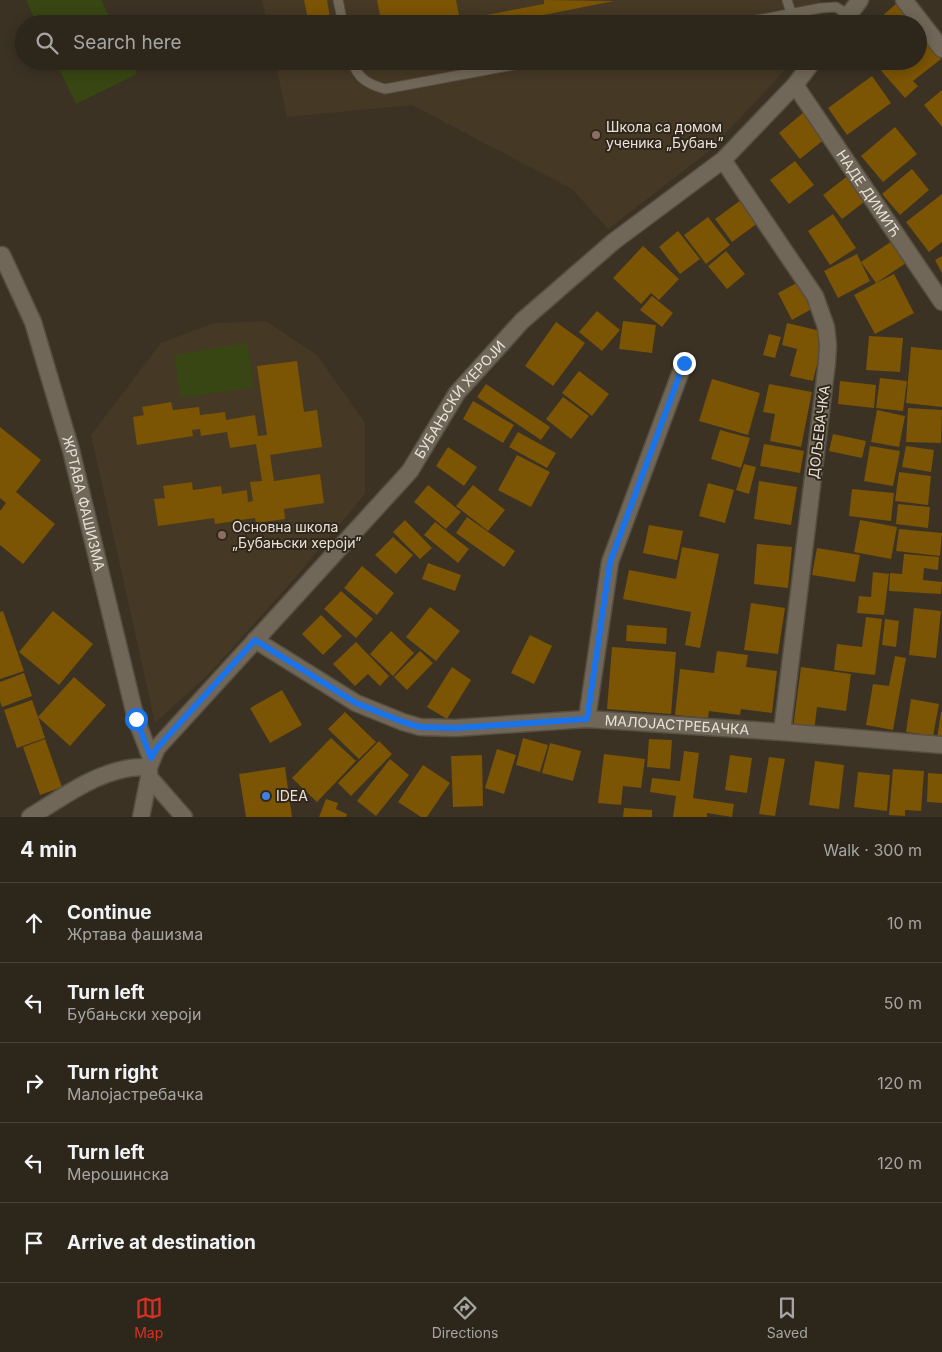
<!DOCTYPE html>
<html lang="en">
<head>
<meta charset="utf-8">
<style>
  :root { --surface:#2c261b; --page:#383228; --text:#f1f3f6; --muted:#a6a5a3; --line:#48433a; --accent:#d93025 }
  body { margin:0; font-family:Inter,sans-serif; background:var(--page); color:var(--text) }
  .stop { position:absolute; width:15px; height:15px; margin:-11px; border:4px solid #1a73e8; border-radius:50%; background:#fff }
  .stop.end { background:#1a73e8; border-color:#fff; box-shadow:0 1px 5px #0008 }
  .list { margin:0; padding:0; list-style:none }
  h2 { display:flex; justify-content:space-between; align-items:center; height:65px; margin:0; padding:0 20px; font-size:21px }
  h2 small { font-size:16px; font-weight:400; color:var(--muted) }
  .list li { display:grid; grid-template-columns:32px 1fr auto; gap:15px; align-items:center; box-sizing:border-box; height:80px; padding:0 20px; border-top:1px solid var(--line) }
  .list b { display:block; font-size:19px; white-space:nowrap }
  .list p { margin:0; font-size:16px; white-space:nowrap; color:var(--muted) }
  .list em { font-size:16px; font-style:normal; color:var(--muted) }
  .icon { flex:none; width:28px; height:28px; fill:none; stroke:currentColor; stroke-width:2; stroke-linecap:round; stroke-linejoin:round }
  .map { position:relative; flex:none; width:942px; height:817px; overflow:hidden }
  .search { position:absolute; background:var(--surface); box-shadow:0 2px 12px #0003; left:15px; right:15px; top:15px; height:55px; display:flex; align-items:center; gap:12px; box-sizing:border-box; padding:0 18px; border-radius:28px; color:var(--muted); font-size:19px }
  .sheet { height:465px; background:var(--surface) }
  nav { display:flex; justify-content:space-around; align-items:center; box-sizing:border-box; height:70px; border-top:1px solid var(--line); background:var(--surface); font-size:14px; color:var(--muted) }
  nav a { display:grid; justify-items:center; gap:2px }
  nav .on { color:var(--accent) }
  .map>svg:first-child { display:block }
</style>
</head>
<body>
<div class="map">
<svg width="942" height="817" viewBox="0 0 942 817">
  <rect width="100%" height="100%" fill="#3b3224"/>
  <path fill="#453824" d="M262,0h558l3,24h-556z
    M275,61h517l-16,19 -68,72 -100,77 -36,-40 -160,-84 -125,12z
    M266,321l52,35 47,67v71l-69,83 -85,95 -56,51 -64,-288 70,-92 52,-20z"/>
  <path fill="#384613" d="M26,0h75l12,24h-76z
    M55,61h76l6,13 -61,30z
    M247,343l7,44 -73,11 -7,-43z"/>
  <path fill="#7b5404" d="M304,0h23l4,24h-22z
    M377,0h79l4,20 84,-16v-4l70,1 -116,23h-130l-1,-6 13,-3z
    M897,3l19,21h-43z
    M919,31l22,28 -28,22 5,5 -13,12 -28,-32 -3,2 -6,-7h28l8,10 -7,-10h21z
    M872,76l19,27 -44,32 -19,-27z
    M942,90v37l-18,-22z
    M804,112l22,26 -26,21 -21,-26z
    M895,127l22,27 -34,28 -22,-26z
    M795,161l19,24 -25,19 -19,-24z
    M912,169l17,21 -29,25 -18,-21z
    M849,175l19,24 -26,20 -19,-24z
    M942,194v48l-13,10 -23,-30z
    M741,200l17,23 -26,19 -17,-23z
    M833,214l23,34 -26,17 -22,-34z
    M708,217l22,28 -24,19 -22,-29z
    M678,231l22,28 -20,15 -21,-27z
    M892,241l14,22 -30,20 18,-9 20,39 -39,21 -21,-39 22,-12 -15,-21z
    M643,246l36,33 -20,21 -8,-7 -10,11 -28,-26z
    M726,251l19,23 -18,15 -19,-23z
    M857,254l13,27 -32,17 -14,-27z
    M942,256v17l-7,-13z
    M802,280l15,26 -25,14 -14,-27z
    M652,296l21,17 -11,14 -22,-17z
    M597,311l23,19 -18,21 -23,-19z
    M623,321l33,4 -4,28 -33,-4z
    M556,322l29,21 -32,43 -28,-20z
    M787,323l38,9 -12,49 -23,-5 7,-27 -15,-4z
    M769,334l12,3 -6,21 -12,-3z
    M869,336l34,2 -3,34 -34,-2z
    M911,347l31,3v57l-36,-4z
    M297,361l7,51 13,-2 5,37 -52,8 4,26 46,-7 4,29 -40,6 1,10 -29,4 -1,-5 -40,6 -1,-6 -56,8 -4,-27 11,-1 -2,-12 29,-4 1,8 28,-4 1,8 25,-4 1,12 5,-1 -3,-19 12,-1 -6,-37 -26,4 -3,-16 -26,4 -1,-7 -8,1 1,6 -56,9 -4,-28 11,-2 -2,-8 29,-5 2,8 26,-3 1,8 25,-3 1,8 29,-5 3,21 9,-1 -10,-69z
    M579,371l30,23 -17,22 -30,-23z
    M880,378l27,3 -4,30 -27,-3z
    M712,379l48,14 -12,42 -49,-14z
    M840,381l36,4 -2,23 -36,-4z
    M486,384l64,43 -9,13 -64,-43z
    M769,384l43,8 -11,55 -31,-6 5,-27 -12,-2z
    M563,397l26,19 -18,23 -25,-20z
    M473,401l41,24 -11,18 -40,-24z
    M908,408l34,2 -1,33 -35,-1z
    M877,410l28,6 -6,31 -28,-5z
    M0,427l41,33 -25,32 39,32 -32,40 -23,-19v-34l6,-8 -6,-5z
    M720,430l30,8 -9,30 -30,-9z
    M518,432l38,21 -9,15 -38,-21z
    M833,434l33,7 -4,17 -33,-7z
    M764,444l40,7 -4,22 -40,-7z
    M870,446l30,5 -7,35 -29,-5z
    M906,446l28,4 -3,22 -29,-5z
    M448,447l29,20 -13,19 -28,-20z
    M517,455l33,17 -19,35 -33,-17z
    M744,464l12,3 -7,27 -13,-4z
    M899,472l32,4 -3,29 -33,-4z
    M759,481l38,6 -6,38 -37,-6z
    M708,483l26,7 -9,33 -26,-7z
    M428,485l33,27 -15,17 -32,-27z
    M473,485l32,25 -17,21 -32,-25z
    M852,489l42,4 -3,28 -42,-5z
    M898,504l32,3 -2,21 -32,-4z
    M467,517l48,34 -11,16 -48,-34z
    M405,520l27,28 -12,11 -27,-27z
    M860,520l37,7 -6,32 -37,-7z
    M435,522l34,27 -11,14 -34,-28z
    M649,525l34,6 -6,29 -34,-7z
    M899,529l43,4 -2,23 -44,-5z
    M393,537l20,18 -17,19 -21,-19z
    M757,544l35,3 -4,41 -34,-4z
    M682,547l37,7 -19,94 -15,-3 6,-33 -68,-13 6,-29 47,9z
    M817,548l43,7 -5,27 -43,-7z
    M904,554l35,3 -1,13 -14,-2 -1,12 19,2 -1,12 -52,-3 1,-18 12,1z
    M428,563l33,12 -6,16 -33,-12z
    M362,566l32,27 -17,22 -33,-27z
    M873,572l16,2 -5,41 -27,-2 2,-17 12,1z
    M341,591l32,28 -17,19 -32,-29z
    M751,603l34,5 -7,46 -34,-4z
    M430,607l30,24 -24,30 -30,-24z
    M914,608l27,3 -5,47 -27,-3z
    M3,611l21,60 -24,8v-67z
    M53,611l40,33 -34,41 -40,-33z
    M321,615l21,21 -19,19 -21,-21z
    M866,617l16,2 -7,56 -41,-5 3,-26 25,3z
    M885,619l14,2 -3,26 -14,-2z
    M627,625l40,3 -1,16 -40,-3z
    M391,631l23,22 -21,23 -23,-22z
    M530,635l22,11 -18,38 -23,-11z
    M356,642l33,34 -9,10 -12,-12 -13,12 -22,-22z
    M612,647l64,5 -5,62 -64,-5z
    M420,651l13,12 -26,27 -13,-13z
    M717,651l31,4 -2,12 31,4 -5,42 -31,-4 -1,6 -31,-4 -1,7 -33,-3 5,-46 34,4z
    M895,656l11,2 -13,72 -27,-5 7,-41 16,2z
    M452,667l19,13 -24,39 -20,-12z
    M801,667l50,7 -5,37 -29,-4 -3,24 -21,-3z
    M24,673l8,23 -30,11 -2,-6v-19z
    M74,677l32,28 -36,41 -32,-29 7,21 -28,10 -13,-38 28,-10 6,17z
    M282,690l20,35 -32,18 -20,-35z
    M911,699l28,5 -6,32 -27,-4z
    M345,712l31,30 -17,17 -31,-30z
    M941,712h1v28l-5,-1z
    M331,738l25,23 -39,41 -25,-24z
    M523,738l25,7 -8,27 -24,-7z
    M45,739l17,48 -22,8 -17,-48z
    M649,739l23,1 -2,29 -23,-2z
    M379,741l13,13 -41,42 -13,-13z
    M550,743l31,8 -8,30 -31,-8z
    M497,749l19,6 -12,39 -19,-6z
    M684,751l15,2 -6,45 41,6 -2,13 -25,-4v4h-34l3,-21 -26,-4 2,-14 28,3z
    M604,754l41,5 -4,29 -18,-2 -2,19 -23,-2z
    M482,755l1,51 -30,1 -2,-51z
    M730,755l22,3 -5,35 -22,-3z
    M769,757l16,2 -10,57 -16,-2z
    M390,759l19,16 -33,41 -19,-15z
    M815,761l29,4 -5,44 -30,-4z
    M423,765l27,18 -23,34h-6l-23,-15z
    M285,767l7,50h-46l-7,-43z
    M893,769l31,2 -3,40 -16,-1v6l-16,-1z
    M858,772l32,3 -3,36 -33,-4z
    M928,773l14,1v29l-15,-1z
    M326,799l12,4 -2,6 11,5 -1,3h-27z
    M624,808l28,2v7h-29z"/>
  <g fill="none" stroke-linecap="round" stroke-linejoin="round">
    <g stroke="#554e42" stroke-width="11">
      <path id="service" d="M338,0l5,24
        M787,0l4,13
        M735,24l86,-16 15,-1 13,8
        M352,61c6,18 16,23 33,28l150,-28"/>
    </g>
    <g stroke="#554e42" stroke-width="19">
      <g id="minor">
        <path d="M904,0l38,49"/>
        <path d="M842,24l18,-24"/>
        <path id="s1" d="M795,85l147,217"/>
        <path d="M723,160l92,136 11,31 2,18 -1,17 -45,370"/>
        <path id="s2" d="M2,255l31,67 38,128 65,269 15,39"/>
        <path id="s3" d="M255,640l101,63 47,19 17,5 35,1 132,-9 195,13 160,13"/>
        <path d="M587,719l23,-157 74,-199"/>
        <path d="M149,777l35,40"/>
        <path d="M30,817c30,-18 60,-41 95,-48 8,-2 16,-2 24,-2"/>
        <path id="s4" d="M141,817l8,-40v-10l8,-19 253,-277 47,-78 65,-72 91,-79 110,-82 72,-75 18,-24"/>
      </g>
    </g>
    <use href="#service" stroke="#716758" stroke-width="9"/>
    <use href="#minor" stroke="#716758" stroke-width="16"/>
  </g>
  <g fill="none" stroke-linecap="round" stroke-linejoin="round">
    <path stroke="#1a73e8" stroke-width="6" d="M136,719l15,39 6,-10 98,-108 101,63 47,19 17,5 35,1 132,-9 23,-157 74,-199"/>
  </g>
  <g fill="#8d6e63" stroke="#31281b" stroke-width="2">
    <circle cx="596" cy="135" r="5"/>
    <circle cx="222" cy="535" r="5"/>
  </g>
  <circle fill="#3f7fe0" stroke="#31281b" stroke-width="2" cx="266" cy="796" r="5"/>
  <g text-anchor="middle" stroke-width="4" stroke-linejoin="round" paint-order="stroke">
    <g font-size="14" fill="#e8e2d9" stroke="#31281b" text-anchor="start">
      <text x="606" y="132">Школа са домом<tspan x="606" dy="16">ученика „Бубањ”</tspan></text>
      <text x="232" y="532">Основна школа<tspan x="232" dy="16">„Бубањски хероји”</tspan></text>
      <text x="276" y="801">IDEA</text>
    </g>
    <g font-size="14" fill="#e8e2d9" stroke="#31281b">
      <text dy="5" stroke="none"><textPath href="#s1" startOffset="131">НАДЕ ДИМИЋ</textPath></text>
      <text dy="5" stroke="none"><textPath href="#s4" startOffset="534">БУБАЊСКИ ХЕРОЈИ</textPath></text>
      <text transform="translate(819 432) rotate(-83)" y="5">ДОЉЕВАЧКА</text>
      <text dy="5" stroke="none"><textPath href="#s2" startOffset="262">ЖРТАВА ФАШИЗМА</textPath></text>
      <text dy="5" stroke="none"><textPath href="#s3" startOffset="445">МАЛОЈАСТРЕБАЧКА</textPath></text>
    </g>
  </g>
</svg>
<div class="stop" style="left:136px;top:719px"></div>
<div class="stop end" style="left:684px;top:363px"></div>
<div class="search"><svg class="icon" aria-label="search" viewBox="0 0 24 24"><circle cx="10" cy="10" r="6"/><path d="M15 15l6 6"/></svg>Search here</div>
</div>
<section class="sheet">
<h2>4 min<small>Walk · 300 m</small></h2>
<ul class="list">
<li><svg class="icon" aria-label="ahead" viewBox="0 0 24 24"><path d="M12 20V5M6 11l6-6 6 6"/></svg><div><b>Continue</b><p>Жртава фашизма</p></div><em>10 m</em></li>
<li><svg class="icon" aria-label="left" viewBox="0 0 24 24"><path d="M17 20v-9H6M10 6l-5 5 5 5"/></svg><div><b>Turn left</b><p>Бубањски хероји</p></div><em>50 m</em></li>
<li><svg class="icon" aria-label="right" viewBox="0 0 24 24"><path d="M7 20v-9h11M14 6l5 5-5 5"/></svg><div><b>Turn right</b><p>Малојастребачка</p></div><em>120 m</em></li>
<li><svg class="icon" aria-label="left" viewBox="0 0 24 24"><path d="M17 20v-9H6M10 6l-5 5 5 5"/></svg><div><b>Turn left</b><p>Мерошинска</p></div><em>120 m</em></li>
<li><svg class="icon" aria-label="arrive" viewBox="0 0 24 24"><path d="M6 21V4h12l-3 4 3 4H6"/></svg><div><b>Arrive at destination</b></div></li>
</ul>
</section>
<nav>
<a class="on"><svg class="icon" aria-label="map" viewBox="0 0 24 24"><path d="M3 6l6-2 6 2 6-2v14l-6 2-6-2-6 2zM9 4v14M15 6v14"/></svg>Map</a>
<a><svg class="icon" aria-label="directions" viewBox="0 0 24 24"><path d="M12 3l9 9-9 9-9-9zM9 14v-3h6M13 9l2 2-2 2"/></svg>Directions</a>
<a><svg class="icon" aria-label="saved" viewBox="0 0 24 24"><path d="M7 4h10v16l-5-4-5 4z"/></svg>Saved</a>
</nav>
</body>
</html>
